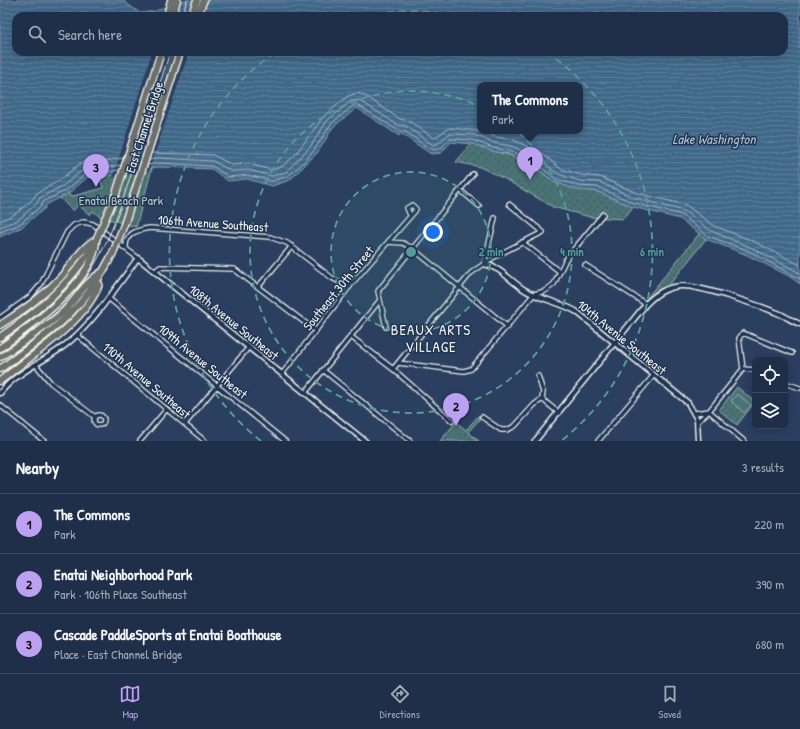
<!DOCTYPE html>
<html lang="en">
<head>
<meta charset="utf-8">
<style>
  :root { --surface:#202f49; --page:#283750; --text:#f1f3f6; --muted:#a2a9b4; --line:#3d4a61; --accent:#bca0f2 }
  body { margin:0; font-family:"Patrick Hand",sans-serif; background:var(--page); color:var(--text) }
  .controls { position:absolute; right:12px; bottom:12px; display:grid; overflow:hidden; border-radius:8px; box-shadow:0 2px 10px #0003 }
  .controls button { width:36px; height:36px; display:grid; place-items:center; padding:0; border:0; border-bottom:1px solid var(--line); background:var(--surface); color:var(--text); font:20px sans-serif }
  .you { position:absolute; left:433px; top:232px; width:14px; height:14px; margin:-10px; border:3px solid #fff; border-radius:50%; background:#1a73e8; box-shadow:0 0 0 6px #1a73e833 }
  .badge { display:grid; place-items:center; width:26px; height:26px; border-radius:50%; background:var(--accent); color:#111; font-size:13px; font-weight:700 }
  .pin { position:absolute; translate:-50% -33px; filter:drop-shadow(0 1px 2px #0008) }
  .pin::after { content:''; position:absolute; top:21px; width:14px; height:12px; background:inherit; clip-path:polygon(0 0,100% 0,50% 100%) }
  .popup { position:absolute; left:477px; top:82px; width:106px; height:52px; box-sizing:border-box; display:grid; place-content:center; border-radius:8px; background:var(--surface); filter:drop-shadow(0 1px 3px #0005); font-size:13px; white-space:nowrap; color:var(--muted) }
  .popup b { font-size:15px; color:var(--text) }
  .popup::after { content:''; position:absolute; left:50%; top:100%; margin-left:-8px; border:8px solid transparent; border-top-color:var(--surface) }
  .list { margin:0; padding:0; list-style:none }
  h2 { display:flex; justify-content:space-between; align-items:center; height:52px; margin:0; padding:0 16px; font-size:17px }
  h2 small { font-size:13px; font-weight:400; color:var(--muted) }
  .list li { display:grid; grid-template-columns:26px 1fr auto; gap:12px; align-items:center; box-sizing:border-box; height:60px; padding:0 16px; border-top:1px solid var(--line) }
  .list b { display:block; font-size:15px; white-space:nowrap }
  .list p { margin:0; font-size:13px; white-space:nowrap; color:var(--muted) }
  .list em { font-size:13px; font-style:normal; color:var(--muted) }
  .icon { flex:none; width:22px; height:22px; fill:none; stroke:currentColor; stroke-width:2; stroke-linecap:round; stroke-linejoin:round }
  .map { position:relative; flex:none; width:800px; height:441px; overflow:hidden }
  .search { position:absolute; background:var(--surface); box-shadow:0 2px 10px #0003; left:12px; right:12px; top:12px; height:44px; display:flex; align-items:center; gap:10px; box-sizing:border-box; padding:0 14px; border-radius:12px; color:var(--muted); font-size:15px }
  .sheet { height:232px; background:var(--surface) }
  nav { display:flex; justify-content:space-around; align-items:center; box-sizing:border-box; height:56px; border-top:1px solid var(--line); background:var(--surface); font-size:11px; color:var(--muted) }
  nav a { display:grid; justify-items:center; gap:2px }
  nav .on { color:var(--accent) }
  .map>svg:first-child { display:block }
</style>
</head>
<body>
<div class="map">
<svg width="800" height="441" viewBox="0 0 800 441">
  <defs>
    <pattern id="green-dots" width="8" height="8" patternUnits="userSpaceOnUse"><rect width="8" height="8" fill="#4a7376"/><path d="M2 2h.1M6 6h.1" fill="none" stroke="#495b5c" stroke-width="1.8" stroke-linecap="round"/></pattern>
    <pattern id="water-rules" width="6" height="5" patternUnits="userSpaceOnUse"><rect width="6" height="5" fill="#416789"/><path d="M0 2.5h6" fill="none" stroke="#5d7d9a"/></pattern>
  </defs>
  <rect width="100%" height="100%" fill="#2b3f61"/>
  <filter id="ink" filterUnits="userSpaceOnUse"><feTurbulence type="fractalNoise" baseFrequency=".025" numOctaves="2"/><feDisplacementMap in="SourceGraphic" scale="8" xChannelSelector="R" yChannelSelector="G"/><feConvolveMatrix kernelMatrix="1 2 1 2 8 2 1 2 1" color-interpolation-filters="sRGB"/></filter>
  <g filter="url(#ink)">
    <path fill="url(#green-dots)" stroke="#9fb2af" d="M472,143l20,8 17,4 24,11 21,16 24,8 18,1 37,16 -10,12 -33,-2 -37,-10 -48,-28 -25,-12 -24,-5z
      M152,168l-16,59 -37,-11 -6,-5 -3,4 -12,-10 -5,6 -13,-13 9,-5 1,4 33,-9 -3,-11z
      M699,234l7,5 -41,51 -18,11 -2,-1z
      M737,387l18,15 -18,23 -18,-15z
      M479,415v5l-11,12 11,9h-39l16,-19 10,8z"/>
    <path fill="#4a7376" stroke="#9fb2af" d="M737,394l14,11 -7,8 -13,-12z"/>
    <path fill="url(#water-rules)" stroke="#899eaf" fill-rule="evenodd" d="M0,0h122l18,13 16,-2 23,-11h621v284l-11,-8 -42,-21 -41,-16 -26,-20 -47,-12 -37,-16 -18,-1 -24,-8 -20,-16 -25,-12 -17,-3 -20,-7 -21,-2 -10,11 -10,1 -31,-21 -1,3 -42,-28 -24,19 -15,25 -28,28 -18,6 -25,-7 -19,2 -16,-12 -54,-2 -58,10 -11,-1 -20,17 -23,12 -1,3 -23,19 -22,10zM16,16h768v36h-768zM480,85h100v46h-100z"/>
    <path fill="#2b3f61" d="M152,52h20l-39,122 -20,3z
      M174,52h15l-40,119 -16,3z"/>
    <g fill="none" stroke-linecap="round" stroke-linejoin="round">
      <path stroke="#acbac2" stroke-width="1" d="M481,131l15,6 17,3 27,12 21,17 20,6 19,2 37,16 49,12 28,21 39,15 47,24
        M151,153l62,2 19,10 17,-1 23,6 11,-4 12,-11 29,-39 24,-20 9,-3 9,3 20,14 14,9 9,2 25,17 15,-10 31,3
        M149,160l9,-2 55,3 18,10 17,-1 24,6 14,-4 24,-25 17,-26 24,-20 8,-1 39,25 8,1 27,19 4,-1 12,-10 25,1 20,8 17,3 27,12 20,16 22,7 19,1 36,16 49,13 27,20 39,16 50,26
        M148,165l10,-2 54,3 17,11 19,-2 24,6 16,-5 15,-13 12,-14 16,-25 23,-19h4l39,25c14,-1 30,24 42,19 4,-1 7,-8 11,-10l23,1 20,8 17,3 26,12 20,16 23,7 18,1 37,16 48,12 26,21 41,15 51,28
        M0,221l15,-7 17,-14 5,-7 23,-13 22,-18 7,-1 11,1 23,-4
        M0,227l18,-7 19,-17 3,-5 24,-13 21,-17h15l21,-3
        M0,232l20,-8 21,-18 3,-5 23,-11 20,-18 13,1 19,-3"/>
      <g stroke="#f4f1e8" stroke-width="6">
        <path id="minor" d="M460,190l19,16
          M388,242l15,1 9,5 96,79
          M522,242l38,30
          M126,248c-1,-15 11,-18 24,-20l120,9 17,6 45,35 18,9
          M484,264l11,-46
          M585,265l61,39
          M155,271l5,-4 74,2 82,62
          M343,284l11,-3
          M258,287l34,-41
          M108,298l177,143
          M380,300l6,27
          M0,318l31,-22 10,-12 26,-52 7,-7 9,-3 10,2 45,34
          M77,335l128,106
          M350,336l43,33 59,52
          M398,363l66,8 7,-2 63,-75 11,-3 9,-7 12,-25 37,-45
          M36,365l15,18 44,34
          M393,369l78,-96 23,-16 49,-25 -34,-28
          M743,369l-4,-31 4,-5 49,20
          M743,369l12,1
          M323,370l87,71
          M282,374l72,-93 61,-70 1,-2 -4,-4 -5,3 3,7
          M785,383l15,5
          M305,393l75,-93 -2,-9 95,-117
          M542,399l17,14
          M0,405l44,36
          M695,413l14,-2 35,30
          M94 420a5 5 0 1 1 10 0a5 5 0 1 1-10 0Z
          M482,417l19,13h6l8,-4 19,-21 8,-6 1,-7 -5,-16
          M698,421l11,-10 34,-42
          M185,424l64,-77
          M140,441l26,-31
          M598,441l56,-66"/>
      </g>
      <g stroke="#f4f1e8" stroke-width="7">
        <path id="tertiary" d="M484,264c17,3 27,18 41,26 16,10 36,12 52,22l111,91 9,16 1,22
          M0,393c18,-23 47,-32 69,-51 27,-23 48,-56 69,-84l227,183
          M535,441l111,-137c10,-10 20,-17 35,-18 18,-1 76,19 94,26 9,3 17,9 25,12"/>
      </g>
      <g stroke="#f4f1e8" stroke-width="9">
        <path id="motorway" d="M167,16l4,-16
          M172,16l5,-16
          M191,16l6,-16
          M197,16l7,-16
          M116,194l45,-142
          M125,222l55,-170
          M0,325c21,-13 40,-26 57,-44 12,-11 24,-34 38,-41
          M0,337c39,-26 71,-54 95,-94
          M0,348c30,-21 96,-68 96,-108
          M0,357c21,-14 42,-27 61,-43 14,-13 24,-32 41,-42
          M0,369c50,-36 85,-59 113,-116
          M0,381c30,-25 86,-59 99,-97"/>
      </g>
      <use href="#minor" stroke="#1d3557" stroke-width="3.5"/>
      <use href="#tertiary" stroke="#1d3557" stroke-width="4"/>
      <use href="#motorway" stroke="#6c706d" stroke-width="6"/>
      <path stroke="#f4f1e8" stroke-width="1" d="M182,16l5,-16
        M0,354c26,-18 52,-35 73,-59 33,-38 47,-86 62,-133 12,-37 23,-73 35,-110"/>
      <g stroke="#f4f1e8" stroke-width="9" stroke-linecap="butt">
        <path id="motorway-bridge" d="M96,240l20,-46
          M113,253l12,-31"/>
      </g>
      <use href="#motorway-bridge" stroke="#6c706d" stroke-width="6"/>
    </g>
  </g>
  <circle cx="411" cy="252" r="80" fill="#549b93" fill-opacity=".12"/>
  <g fill="none" stroke="#549b93" stroke-width="2" stroke-dasharray="7 5">
    <circle cx="411" cy="252" r="80"/>
    <circle cx="411" cy="252" r="161"/>
    <path d="M261 441A241 241 0 0 1 276 52M363 16A241 241 0 0 1 459 16M546 52A241 241 0 0 1 561 441"/>
  </g>
  <g text-anchor="middle" stroke-width="3" stroke-linejoin="round" paint-order="stroke">
    <g font-size="13" fill="#f4f1e8" stroke="#1d3557">
      <text transform="translate(144 127) rotate(-72)" y="5">East Channel Bridge</text>
      <text transform="translate(213 223) rotate(4)" y="5">106th Avenue Southeast</text>
      <text transform="translate(338 288) rotate(-51)" y="5">Southeast 30th Street</text>
      <text transform="translate(234 322) rotate(39)" y="5">108th Avenue Southeast</text>
      <text transform="translate(622 337) rotate(39)" y="5">104th Avenue Southeast</text>
      <text transform="translate(203 361) rotate(39)" y="5">109th Avenue Southeast</text>
      <text transform="translate(147 380) rotate(40)" y="5">110th Avenue Southeast</text>
    </g>
    <g font-size="13" fill="#b8c5c0" stroke="#1d3557">
      <text x="121" y="205">Enatai Beach Park</text>
    </g>
    <g font-size="14" font-style="italic" fill="#b5c1c7" stroke="#1d3557">
      <text x="714" y="144">Lake Washington</text>
    </g>
    <g font-size="15" letter-spacing="1" fill="#f4f1e8" stroke="#1d3557">
      <text x="431" y="335">BEAUX ARTS<tspan x="431" dy="17">VILLAGE</tspan></text>
    </g>
  </g>
  <circle cx="411" cy="252" r="6" fill="#549b93" stroke="#1d3557" stroke-width="2"/>
  <g font-size="12" text-anchor="middle" font-weight="bold" fill="#549b93" stroke="#1d3557" stroke-width="3" stroke-linejoin="round" paint-order="stroke">
    <text x="491" y="256">2 min</text>
    <text x="572" y="256">4 min</text>
    <text x="652" y="256">6 min</text>
  </g>
</svg>
<div class="controls">
<button><svg class="icon" aria-label="locate" viewBox="0 0 24 24"><circle cx="12" cy="12" r="6"/><path d="M12 2v4M12 18v4M2 12h4M18 12h4"/></svg></button>
<button><svg class="icon" aria-label="layers" viewBox="0 0 24 24"><path d="M12 4l9 5-9 5-9-5zM3 14l9 5 9-5"/></svg></button>
</div>
<div class="you"></div>
<div class="pin badge" style="left:530px;top:180px">1</div>
<div class="popup"><b>The Commons</b>Park</div>
<div class="pin badge" style="left:456px;top:426px">2</div>
<div class="pin badge" style="left:96px;top:187px">3</div>
<div class="search"><svg class="icon" aria-label="search" viewBox="0 0 24 24"><circle cx="10" cy="10" r="6"/><path d="M15 15l6 6"/></svg>Search here</div>
</div>
<section class="sheet">
<h2>Nearby<small>3 results</small></h2>
<ul class="list">
<li><span class="badge">1</span><div><b>The Commons</b><p>Park</p></div><em>220 m</em></li>
<li><span class="badge">2</span><div><b>Enatai Neighborhood Park</b><p>Park · 106th Place Southeast</p></div><em>390 m</em></li>
<li><span class="badge">3</span><div><b>Cascade PaddleSports at Enatai Boathouse</b><p>Place · East Channel Bridge</p></div><em>680 m</em></li>
</ul>
</section>
<nav>
<a class="on"><svg class="icon" aria-label="map" viewBox="0 0 24 24"><path d="M3 6l6-2 6 2 6-2v14l-6 2-6-2-6 2zM9 4v14M15 6v14"/></svg>Map</a>
<a><svg class="icon" aria-label="directions" viewBox="0 0 24 24"><path d="M12 3l9 9-9 9-9-9zM9 14v-3h6M13 9l2 2-2 2"/></svg>Directions</a>
<a><svg class="icon" aria-label="saved" viewBox="0 0 24 24"><path d="M7 4h10v16l-5-4-5 4z"/></svg>Saved</a>
</nav>
</body>
</html>
